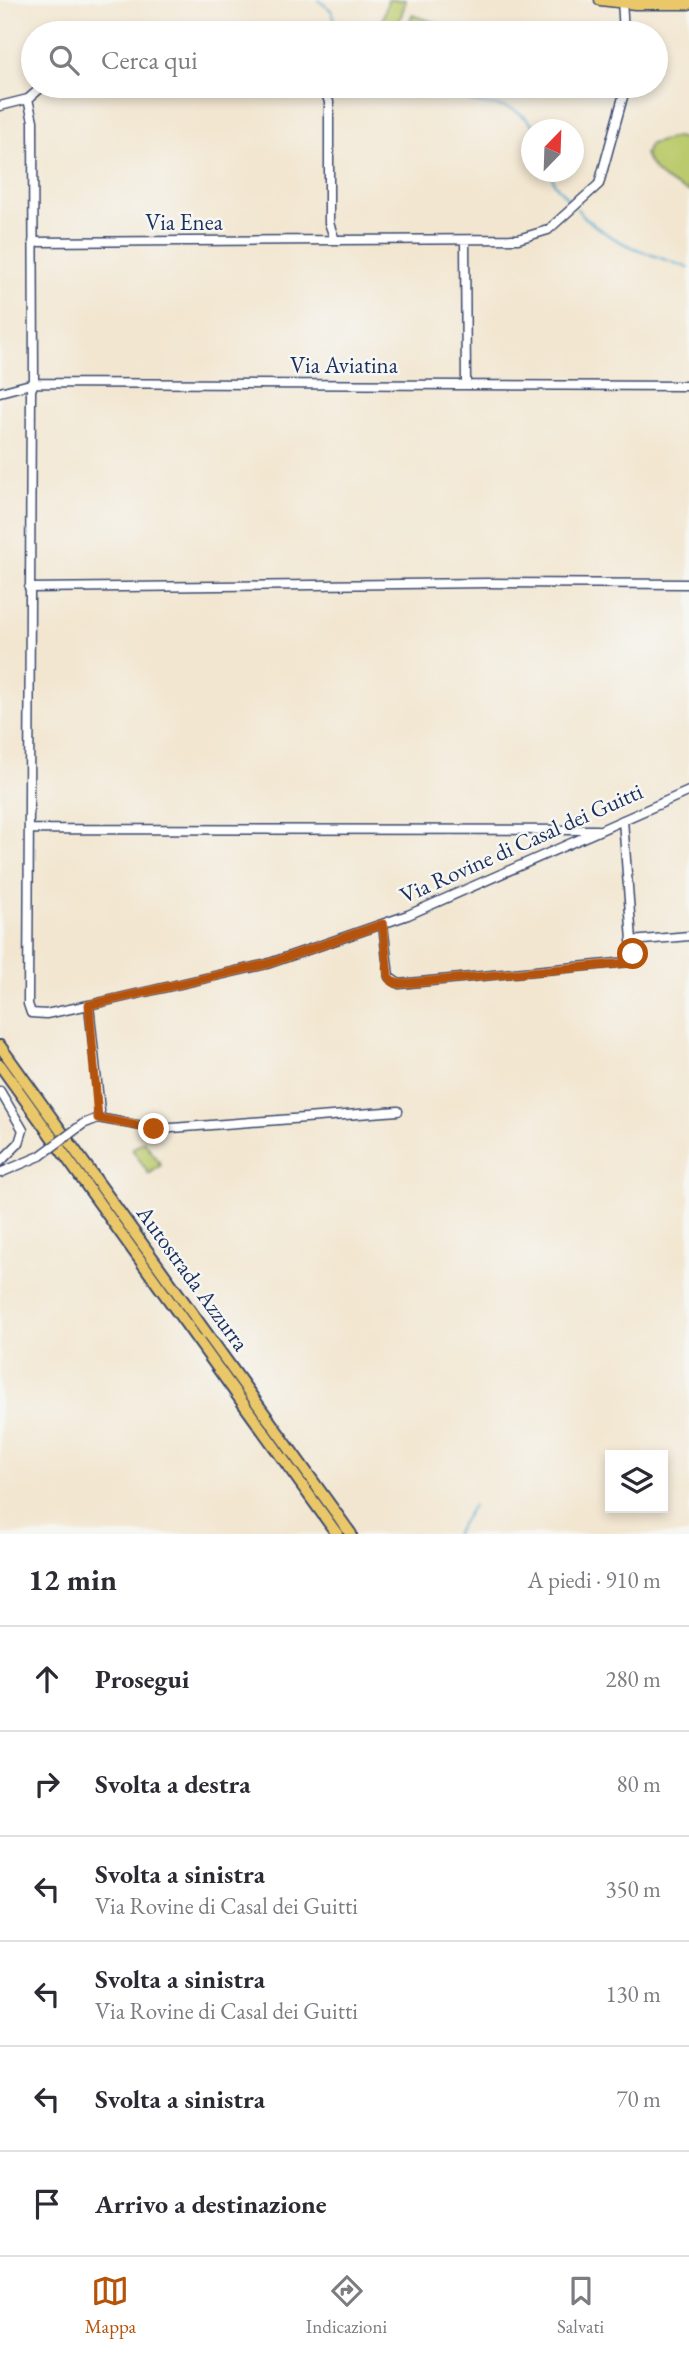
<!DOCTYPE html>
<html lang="it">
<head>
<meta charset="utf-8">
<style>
  :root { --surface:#fff; --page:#f2f2f3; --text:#2b2b33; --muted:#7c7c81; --line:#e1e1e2; --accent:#b45309 }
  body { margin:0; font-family:"EB Garamond",serif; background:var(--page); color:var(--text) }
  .controls { position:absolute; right:21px; bottom:21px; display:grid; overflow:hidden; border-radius:0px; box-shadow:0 4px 10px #0003 }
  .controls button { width:63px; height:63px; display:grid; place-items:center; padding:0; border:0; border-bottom:2px solid var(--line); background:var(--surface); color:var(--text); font:35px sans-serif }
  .compass { position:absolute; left:521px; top:119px; width:63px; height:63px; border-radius:50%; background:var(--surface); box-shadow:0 4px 10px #0003; rotate:23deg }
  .stop { position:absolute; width:21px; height:21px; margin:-16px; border:5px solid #b45309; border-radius:50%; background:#fff }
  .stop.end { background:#b45309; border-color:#fff; box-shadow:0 2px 7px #0008 }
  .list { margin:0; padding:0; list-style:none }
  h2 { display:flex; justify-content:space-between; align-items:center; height:91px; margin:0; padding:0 28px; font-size:30px }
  h2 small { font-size:23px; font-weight:400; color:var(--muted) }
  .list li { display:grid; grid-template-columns:46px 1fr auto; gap:21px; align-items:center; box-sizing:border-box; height:105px; padding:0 28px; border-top:2px solid var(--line) }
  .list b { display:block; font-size:26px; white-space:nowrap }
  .list p { margin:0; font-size:23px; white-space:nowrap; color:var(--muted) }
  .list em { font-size:23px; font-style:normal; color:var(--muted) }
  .icon { flex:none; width:38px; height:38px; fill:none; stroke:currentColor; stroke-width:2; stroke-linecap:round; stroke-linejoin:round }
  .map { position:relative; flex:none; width:689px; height:1534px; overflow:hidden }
  .search { position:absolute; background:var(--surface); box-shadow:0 4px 10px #0003; left:21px; right:21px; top:21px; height:77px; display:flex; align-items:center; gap:18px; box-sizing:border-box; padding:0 24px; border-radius:38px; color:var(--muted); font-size:26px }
  .sheet { height:721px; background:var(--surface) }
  nav { display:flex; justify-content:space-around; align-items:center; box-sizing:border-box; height:98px; border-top:2px solid var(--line); background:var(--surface); font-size:19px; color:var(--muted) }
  nav a { display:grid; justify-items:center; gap:4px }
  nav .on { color:var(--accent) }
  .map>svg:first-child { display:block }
</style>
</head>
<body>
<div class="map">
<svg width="689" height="1534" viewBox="0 0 689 1534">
  <rect width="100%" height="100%" fill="#f6f6f2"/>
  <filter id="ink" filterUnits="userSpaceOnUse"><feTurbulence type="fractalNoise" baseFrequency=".0143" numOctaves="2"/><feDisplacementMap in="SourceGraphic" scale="14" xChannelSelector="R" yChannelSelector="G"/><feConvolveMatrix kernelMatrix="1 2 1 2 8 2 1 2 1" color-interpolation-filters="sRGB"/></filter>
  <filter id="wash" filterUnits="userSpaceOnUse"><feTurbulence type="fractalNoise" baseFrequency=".00686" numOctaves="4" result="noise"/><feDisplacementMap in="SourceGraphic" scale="28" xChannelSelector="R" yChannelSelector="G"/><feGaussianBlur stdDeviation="1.57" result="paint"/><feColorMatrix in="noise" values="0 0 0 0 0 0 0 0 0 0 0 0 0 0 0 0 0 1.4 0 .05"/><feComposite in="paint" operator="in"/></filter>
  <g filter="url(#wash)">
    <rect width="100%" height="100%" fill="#f2e6d0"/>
    <path fill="#bbca6c" stroke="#6b7c65" stroke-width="2" d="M388,0h18l-10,33h-17z
      M412,15l56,18h-62z
      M676,137l13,3v52c-20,-8 -37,-18 -44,-38l5,-10z
      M144,1141l17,24 -12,9 -17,-25z"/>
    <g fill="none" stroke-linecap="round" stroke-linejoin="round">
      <path stroke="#55aad1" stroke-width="2" d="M318,0l13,10 8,23
        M442,86c7,4 13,9 19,12 31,14 50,-2 76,32
        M551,172l3,11 19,22
        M577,209c28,33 73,45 112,59
        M455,1534l18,-29"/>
    </g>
  </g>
  <g filter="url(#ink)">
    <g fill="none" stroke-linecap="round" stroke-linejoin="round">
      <g stroke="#3b4a6f" stroke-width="11">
        <path id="minor" d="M622,0l2,33
          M316,86l9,5 4,11v121l6,17 183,-1 30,-9 51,-46 27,-98
          M28,99l5,22 1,262 -3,7 -3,614 3,9 15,1 43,-9
          M0,106l28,-7 15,-13
          M465,240l1,144
          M33,242l302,-2
          M0,392l34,-9 655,3
          M29,588l460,-5 200,1
          M31,829l566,1
          M383,924l6,53 10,7 229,-22 5,-8 -10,-134
          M631,941l58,-5
          M0,1091l23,39 -4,13 -19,19
          M98,1118l61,11 239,-18
          M83,1124l15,-6 2,-7 -11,-106 178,-41 141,-49 281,-124
          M0,1173l40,-17"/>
      </g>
      <g stroke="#3b4a6f" stroke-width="13">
        <path id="major" d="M600,0l35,4h54"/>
      </g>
      <g stroke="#3b4a6f" stroke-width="14">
        <path id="highway" d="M0,1046l351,488
          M0,1065l337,469"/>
      </g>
      <use href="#minor" stroke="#fff" stroke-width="8"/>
      <use href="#major" stroke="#eac769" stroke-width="10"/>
      <use href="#highway" stroke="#eac769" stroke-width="10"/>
      <g stroke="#3b4a6f" stroke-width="11" stroke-linecap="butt">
        <path id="minor-bridge" d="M40,1156l43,-32"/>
      </g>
      <use href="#minor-bridge" stroke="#fff" stroke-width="8"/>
    </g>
  </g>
  <g fill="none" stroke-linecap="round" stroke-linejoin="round" filter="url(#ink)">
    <path stroke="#b45309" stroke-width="9" d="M154,1129l-56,-11 -9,-113 178,-41 116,-40 5,52 3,5 8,3 227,-21 7,-9"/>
  </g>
  <g text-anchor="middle" stroke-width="5" stroke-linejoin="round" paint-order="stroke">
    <g font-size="23" fill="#1b2f5e" stroke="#f6f6f2">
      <text x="184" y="230">Via Enea</text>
      <text x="344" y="373">Via Aviatina</text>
      <text transform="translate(521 843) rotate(-24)" y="8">Via Rovine di Casal dei Guitti</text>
      <text transform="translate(193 1278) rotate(54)" y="8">Autostrada Azzurra</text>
    </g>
  </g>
</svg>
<div class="controls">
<button><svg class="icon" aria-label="layers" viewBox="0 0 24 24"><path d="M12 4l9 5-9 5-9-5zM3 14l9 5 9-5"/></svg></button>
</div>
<svg class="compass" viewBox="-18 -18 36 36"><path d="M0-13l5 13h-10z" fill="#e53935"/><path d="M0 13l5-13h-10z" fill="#7c7c81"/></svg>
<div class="stop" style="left:633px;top:954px"></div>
<div class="stop end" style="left:154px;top:1129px"></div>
<div class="search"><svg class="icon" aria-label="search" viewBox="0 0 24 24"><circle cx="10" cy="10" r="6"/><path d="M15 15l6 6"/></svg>Cerca qui</div>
</div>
<section class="sheet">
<h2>12 min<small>A piedi · 910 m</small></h2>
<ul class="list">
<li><svg class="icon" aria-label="ahead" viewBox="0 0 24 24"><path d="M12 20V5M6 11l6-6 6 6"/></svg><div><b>Prosegui</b></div><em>280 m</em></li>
<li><svg class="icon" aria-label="right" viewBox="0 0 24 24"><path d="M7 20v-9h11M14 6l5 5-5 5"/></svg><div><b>Svolta a destra</b></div><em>80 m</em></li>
<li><svg class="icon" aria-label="left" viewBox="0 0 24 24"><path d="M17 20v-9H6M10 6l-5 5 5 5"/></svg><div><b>Svolta a sinistra</b><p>Via Rovine di Casal dei Guitti</p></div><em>350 m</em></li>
<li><svg class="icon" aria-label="left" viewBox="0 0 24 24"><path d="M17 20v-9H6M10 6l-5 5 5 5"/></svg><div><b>Svolta a sinistra</b><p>Via Rovine di Casal dei Guitti</p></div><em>130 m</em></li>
<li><svg class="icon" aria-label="left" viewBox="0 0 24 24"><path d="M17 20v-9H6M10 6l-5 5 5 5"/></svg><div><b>Svolta a sinistra</b></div><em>70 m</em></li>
<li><svg class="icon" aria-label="arrive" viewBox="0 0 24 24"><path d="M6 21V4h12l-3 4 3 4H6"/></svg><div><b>Arrivo a destinazione</b></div></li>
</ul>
</section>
<nav>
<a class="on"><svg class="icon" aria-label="map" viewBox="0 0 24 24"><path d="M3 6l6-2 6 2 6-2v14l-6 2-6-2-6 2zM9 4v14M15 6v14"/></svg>Mappa</a>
<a><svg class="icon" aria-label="directions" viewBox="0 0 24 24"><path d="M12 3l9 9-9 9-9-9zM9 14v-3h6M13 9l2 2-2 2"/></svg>Indicazioni</a>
<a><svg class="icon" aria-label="saved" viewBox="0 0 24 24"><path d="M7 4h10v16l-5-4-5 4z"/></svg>Salvati</a>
</nav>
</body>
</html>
